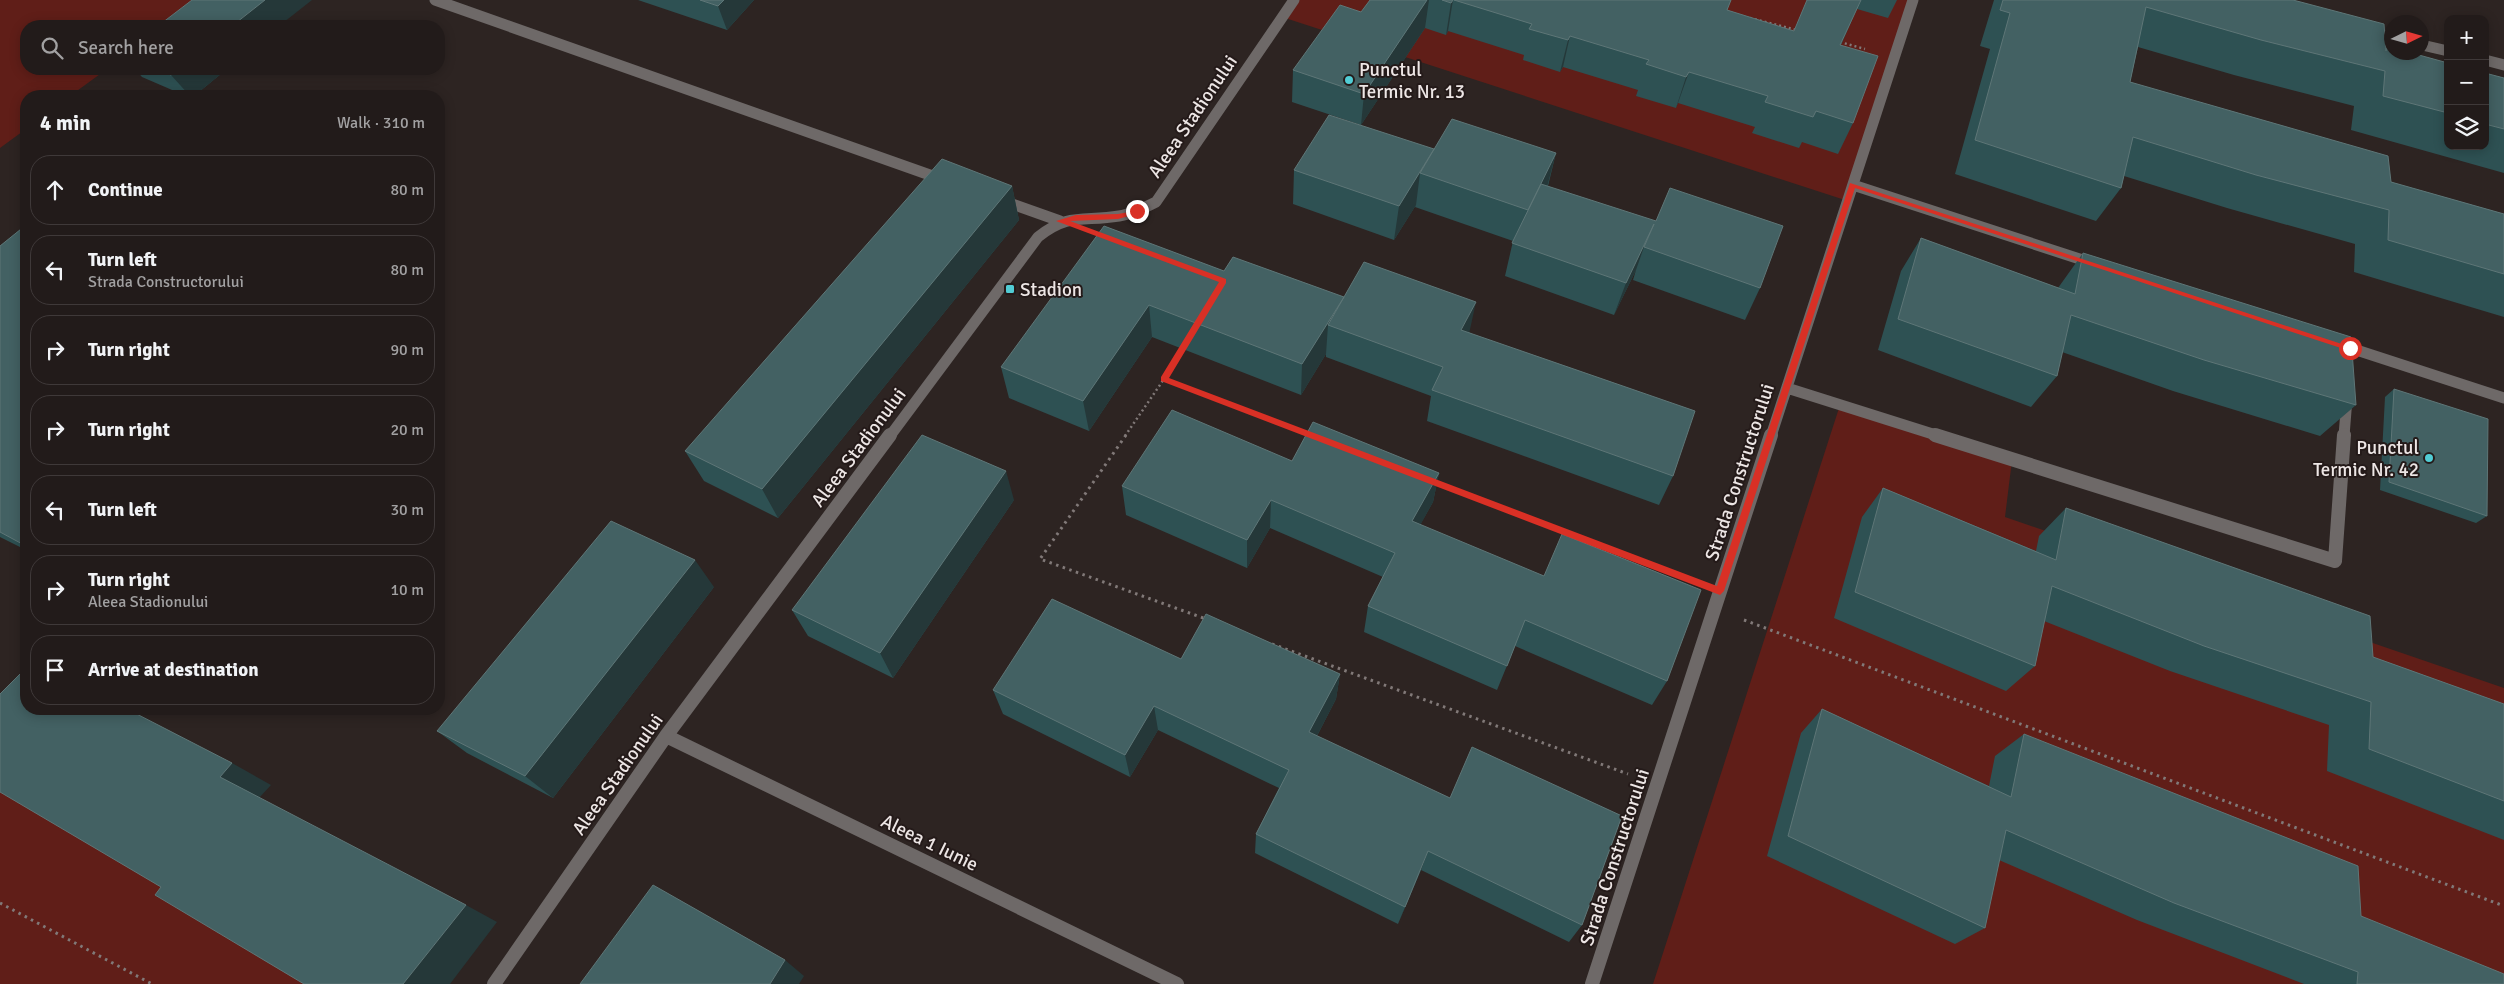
<!DOCTYPE html>
<html lang="en">
<head>
<meta charset="utf-8">
<style>
  :root { --surface:#221b1a; --page:#2a2423; --text:#f1f3f6; --muted:#a2a1a2; --line:#3f3939 }
  body { margin:0; font-family:Signika,sans-serif; background:var(--page); color:var(--text) }
  .controls { position:absolute; right:15px; top:15px; display:grid; overflow:hidden; border-radius:10px; box-shadow:0 2px 12px #0003 }
  .controls button { width:45px; height:45px; display:grid; place-items:center; padding:0; border:0; border-bottom:1px solid var(--line); background:var(--surface); color:var(--text); font:25px sans-serif }
  .compass { position:absolute; left:2384px; top:15px; width:45px; height:45px; border-radius:50%; background:var(--surface); box-shadow:0 2px 12px #0003; rotate:85deg }
  .stop { position:absolute; width:15px; height:15px; margin:-11px; border:4px solid #d93025; border-radius:50%; background:#fff }
  .stop.end { background:#d93025; border-color:#fff; box-shadow:0 1px 5px #0008 }
  .list { margin:0; padding:0; list-style:none }
  h2 { display:flex; justify-content:space-between; align-items:center; height:65px; margin:0; padding:0 20px; font-size:21px }
  h2 small { font-size:16px; font-weight:400; color:var(--muted) }
  .list li { display:grid; grid-template-columns:32px 1fr auto; gap:15px; align-items:center; box-sizing:border-box; height:70px; margin:0 10px 10px; padding:0 10px; border:1px solid var(--line); border-radius:20px }
  .list b { display:block; font-size:19px; white-space:nowrap }
  .list p { margin:0; font-size:16px; white-space:nowrap; color:var(--muted) }
  .list em { font-size:16px; font-style:normal; color:var(--muted) }
  .icon { flex:none; width:28px; height:28px; fill:none; stroke:currentColor; stroke-width:2; stroke-linecap:round; stroke-linejoin:round }
  .map { position:relative; flex:none; width:2504px; height:984px; overflow:hidden }
  .search { position:absolute; background:var(--surface); box-shadow:0 2px 12px #0003; left:20px; top:20px; width:425px; height:55px; display:flex; align-items:center; gap:12px; box-sizing:border-box; padding:0 18px; border-radius:20px; color:var(--muted); font-size:19px }
  .panel { position:absolute; background:var(--surface); box-shadow:0 2px 12px #0003; left:20px; top:90px; width:425px; height:625px; border-radius:20px }
  .map>svg:first-child { display:block }
</style>
</head>
<body>
<div class="map">
<svg width="2504" height="984" viewBox="0 0 2504 984">
  <rect width="100%" height="100%" fill="#2d2422"/>
  <path fill="#601e18" d="M0,0h199l-35,26h-138v43h81l-37,27h-44v33l-26,19z
    M1294,0h619l-65,201 -566,-184z
    M1840,405l172,55 -7,57 499,171v296h-851z
    M0,784l318,200h-318z"/>
  <g fill="none" stroke-linecap="round" stroke-linejoin="round">
    <path stroke="#817978" stroke-width="2.5" stroke-dasharray="2 3" stroke-linecap="butt" d="M1750,18l47,12
      M1840,42l25,7
      M1184,346l-20,33 147,56
      M1125,436l39,-57"/>
    <path stroke="#817978" stroke-width="3" stroke-dasharray="2.5 4.5" stroke-linecap="butt" d="M1126,435l-86,124 166,60
      M1433,482l259,98
      M1744,620l760,286
      M1272,644l356,130
      M0,903l152,81"/>
    <path stroke="#6e6968" stroke-width="11" d="M435,0l509,180
      M2368,32l24,5
      M2422,45l26,6
      M2485,60l19,5
      M1853,185l242,79
      M1001,200l59,21
      M2338,344l166,54
      M1787,388l152,48
      M890,436l148,-199c31,-25 46,-15 81,-21 13,-2 25,-8 37,-14l138,-202
      M1771,436l142,-436
      M2344,436l3,-38"/>
    <path stroke="#6e6968" stroke-width="14" d="M1935,435l400,126 9,-126
      M666,736l511,248
      M494,984l172,-248 224,-301
      M1592,984l179,-549"/>
  </g>
  <path fill="#2e5153" d="M638,0h116l-27,30z
    M1370,0h361l-4,10 67,21 13,-31h90l-9,18 -31,-9 -16,36 12,78 -15,31 -36,-12 -3,6 -47,-15 3,-6 -77,-24 -2,5 -40,-12 2,-6 -75,-23 -3,5 -37,-12 1,-5 -76,-24 -2,4 -21,-7 -64,97 -69,-23 1,-32 68,-58z
    M1994,0h299l93,48 62,15v83h37v-73l19,5v95l-153,-43 3,-24 -120,-31 -96,-28 -8,35 261,100 113,32v103l-150,-45 1,-28 -128,-36 -103,-32 -3,12 -25,33 -141,-47 35,-125 -10,-3z
    M135,69h92l-33,27h-8l-44,-19z
    M1434,149l122,4 -8,33 212,102 -15,32 -112,-40 3,-10 -22,45 -109,-39 8,-35 -98,-34 1,-2 -22,35 -101,-36 1,-34z
    M1012,186l7,34 -241,298 -74,-37 -19,-30z
    M26,225v325l-26,-13v-291z
    M1921,238l137,50 25,-35 273,152 -36,31 -147,-45 -111,-39 -5,24 -26,31 -153,-57 23,-79z
    M1224,271l120,26 125,35 204,144 -14,29 -232,-84 4,-25 -105,-39v-3l-25,41 -149,-58 -63,94 -80,-33 -8,-31z
    M2394,389l93,127 -11,7 -96,-33 5,-93z
    M1292,461l147,12 -6,29 -13,23 247,156 -15,24 -137,-59 -18,44 -133,-58 4,-26 15,-29 -113,-49 -23,40 -121,-53 -4,-29z
    M1883,488l153,63 3,-15 27,-28 307,149 131,47v136l-177,-69 2,-46 -159,-54 -126,-50 -9,45 -29,25 -172,-73 28,-101z
    M1014,500l-121,178 -85,-42 -16,-26z
    M714,587l-161,211 -86,-45 -30,-22z
    M1181,659l159,15 -4,25 -19,37 265,189 -13,17 -148,-72 -23,54 -143,-71 1,-19 23,-46 -121,-58 -28,47 -127,-63 -10,-24z
    M1822,709l167,77 6,-30 29,-22 337,182 143,68h-200l-167,-64 -138,-60 -14,68 -30,16 -188,-88 34,-123z"/>
  <path fill="#253839" d="M265,0h47l-33,26h-47z
    M724,0h30l-27,30 -9,-24z
    M1427,0h2l-4,28 -64,97 3,-31z
    M1453,0l-5,31 -2,4 5,-32z
    M1570,36l-7,31 -3,5 8,-32z
    M179,69h48l-33,27h-4l-19,-21z
    M1689,72l-11,31 -2,5 10,-31z
    M1434,149l-14,24 -4,32 -22,35 5,-34z
    M1556,153l-9,34 -19,23z
    M1012,186l7,34 -241,298 -16,-29z
    M1654,224l-10,23 -8,23 -22,45 12,-32z
    M1344,297l-16,28 -2,29 -25,41 1,-31z
    M1476,302l-7,32 -8,-4z
    M1149,305l3,32 -63,94 -6,-30z
    M1006,471l8,29 -121,178 -13,-25z
    M1439,473l-6,29 -26,47 5,-28z
    M1271,500l-1,28 -23,40v-28z
    M695,560l19,27 -161,211 -28,-22z
    M1340,674l-4,25 -29,56 2,-23z
    M1154,706l4,24 -28,47 -5,-22z
    M232,763l39,22 -12,13 -39,-21z
    M1428,851l-7,19 -23,54 7,-17z
    M466,905l31,17 -47,62h-47z
    M785,960l19,16 -5,8h-29z"/>
  <path fill="#436163" stroke="#5e7677" d="M192,0h73l-33,26h-74z
    M700,0h24l-6,6z
    M1370,0h57l-63,94 -71,-24 47,-65 21,7z
    M1442,0h11l-2,3z
    M1454,0h277l-4,10 67,21 13,-31h54l-21,45 38,11 -25,67 -37,-12 -3,6 -48,-15 3,-6 -79,-24 -3,5 -40,-13 3,-4 -79,-24 -2,4 -39,-11 3,-5z
    M2003,0h290l91,24 2,27 1,-4 5,1v4h16l40,11v50l-65,-17 2,-25 -124,-31 -115,-33 -16,75 258,74 3,26 113,32v60l-116,-34 1,-30 -133,-35 -123,-38 -12,51 -146,-48 35,-127 -10,-3z
    M157,69h22l-8,6z
    M2485,73l19,5v51l-19,-5z
    M1329,115l105,34 -35,57 -105,-36z
    M1452,119l104,34 -28,57 -108,-37z
    M942,159l70,27 -250,303 -77,-38z
    M1541,184l115,37 14,-33 113,38 -23,62 -116,-41 10,-23 -28,59 -114,-40z
    M26,225v321l-26,-14v-286z
    M1104,226l120,45 9,-14 111,40 -42,67 -153,-59 -66,96 -82,-34z
    M1921,238l154,56 8,-41 268,84 5,68 -152,-45 -133,-45 -14,61 -159,-57z
    M1364,262l112,40 -15,28 234,81 -22,65 -241,-86 11,-23 -115,-42z
    M2394,389l94,30 -1,97 -98,-34z
    M1172,410l120,51 21,-39 126,51 -27,48 132,55 18,-42 139,56 -34,91 -142,-61 -18,46 -139,-60 27,-53 -124,-53 -24,40 -125,-54z
    M922,435l84,36 -126,182 -88,-43z
    M1883,488l173,72 10,-52 304,108 3,41 131,47v97l-135,-52 2,-47 -167,-56 -152,-60 -17,80 -180,-74z
    M611,521l84,39 -170,216 -88,-45z
    M1052,599l129,60 25,-45 134,60 -31,58 141,66 22,-51 150,69 -40,109 -154,-74 -23,56 -149,-73 33,-64 -135,-64 -29,49 -132,-65z
    M26,668v41h101l105,54 -12,14 246,128 -63,79h-99l-149,-89 6,-8 -161,-95v-98z
    M1822,709l189,88 13,-63 334,132 3,50 143,58v10h-147l1,-12 -184,-69 -168,-73 -21,98 -197,-92z
    M653,885l132,75 -15,24h-190z"/>
  <path fill="#d93025" d="M1850,183l504,165 -4,3 -495,-163 -131,403 -4,4 -559,-214v-4l58,-95 -163,-61 20,-6 42,-1 22,-4v3l-22,6 -48,2 156,58v4l-57,95 548,208z"/>
  <g fill="#51ccd4" stroke="#241a19" stroke-width="2">
    <circle cx="1349" cy="80" r="5"/>
    <rect x="1005" y="284" width="10" height="10" rx="2.5"/>
    <circle cx="2429" cy="458" r="5"/>
  </g>
  <g text-anchor="middle" stroke-width="4" stroke-linejoin="round" paint-order="stroke">
    <g font-size="19" fill="#ede6e5" stroke="#241a19" text-anchor="start">
      <text x="1359" y="76">Punctul<tspan x="1359" dy="22">Termic Nr. 13</tspan></text>
      <text x="1020" y="296">Stadion</text>
      <text x="2419" y="454" text-anchor="end">Punctul<tspan x="2419" dy="22">Termic Nr. 42</tspan></text>
    </g>
    <g font-size="19" fill="#ede6e5" stroke="#241a19">
      <text transform="translate(1192 116) rotate(-56)" y="7">Aleea Stadionului</text>
      <text transform="translate(858 447) rotate(-53)" y="7">Aleea Stadionului</text>
      <text transform="translate(1739 472) rotate(-72)" y="7">Strada Constructorului</text>
      <text transform="translate(617 774) rotate(-55)" y="7">Aleea Stadionului</text>
      <text transform="translate(930 842) rotate(26)" y="7">Aleea 1 Iunie</text>
      <text transform="translate(1614 857) rotate(-72)" y="7">Strada Constructorului</text>
    </g>
  </g>
</svg>
<div class="controls">
<button>+</button>
<button>−</button>
<button><svg class="icon" aria-label="layers" viewBox="0 0 24 24"><path d="M12 4l9 5-9 5-9-5zM3 14l9 5 9-5"/></svg></button>
</div>
<svg class="compass" viewBox="-18 -18 36 36"><path d="M0-13l5 13h-10z" fill="#e53935"/><path d="M0 13l5-13h-10z" fill="#a2a1a2"/></svg>
<div class="stop" style="left:2350px;top:348px"></div>
<div class="stop end" style="left:1137px;top:211px"></div>
<div class="search"><svg class="icon" aria-label="search" viewBox="0 0 24 24"><circle cx="10" cy="10" r="6"/><path d="M15 15l6 6"/></svg>Search here</div>
<section class="panel">
<h2>4 min<small>Walk · 310 m</small></h2>
<ul class="list">
<li><svg class="icon" aria-label="ahead" viewBox="0 0 24 24"><path d="M12 20V5M6 11l6-6 6 6"/></svg><div><b>Continue</b></div><em>80 m</em></li>
<li><svg class="icon" aria-label="left" viewBox="0 0 24 24"><path d="M17 20v-9H6M10 6l-5 5 5 5"/></svg><div><b>Turn left</b><p>Strada Constructorului</p></div><em>80 m</em></li>
<li><svg class="icon" aria-label="right" viewBox="0 0 24 24"><path d="M7 20v-9h11M14 6l5 5-5 5"/></svg><div><b>Turn right</b></div><em>90 m</em></li>
<li><svg class="icon" aria-label="right" viewBox="0 0 24 24"><path d="M7 20v-9h11M14 6l5 5-5 5"/></svg><div><b>Turn right</b></div><em>20 m</em></li>
<li><svg class="icon" aria-label="left" viewBox="0 0 24 24"><path d="M17 20v-9H6M10 6l-5 5 5 5"/></svg><div><b>Turn left</b></div><em>30 m</em></li>
<li><svg class="icon" aria-label="right" viewBox="0 0 24 24"><path d="M7 20v-9h11M14 6l5 5-5 5"/></svg><div><b>Turn right</b><p>Aleea Stadionului</p></div><em>10 m</em></li>
<li><svg class="icon" aria-label="arrive" viewBox="0 0 24 24"><path d="M6 21V4h12l-3 4 3 4H6"/></svg><div><b>Arrive at destination</b></div></li>
</ul>
</section>
</div>
</body>
</html>
